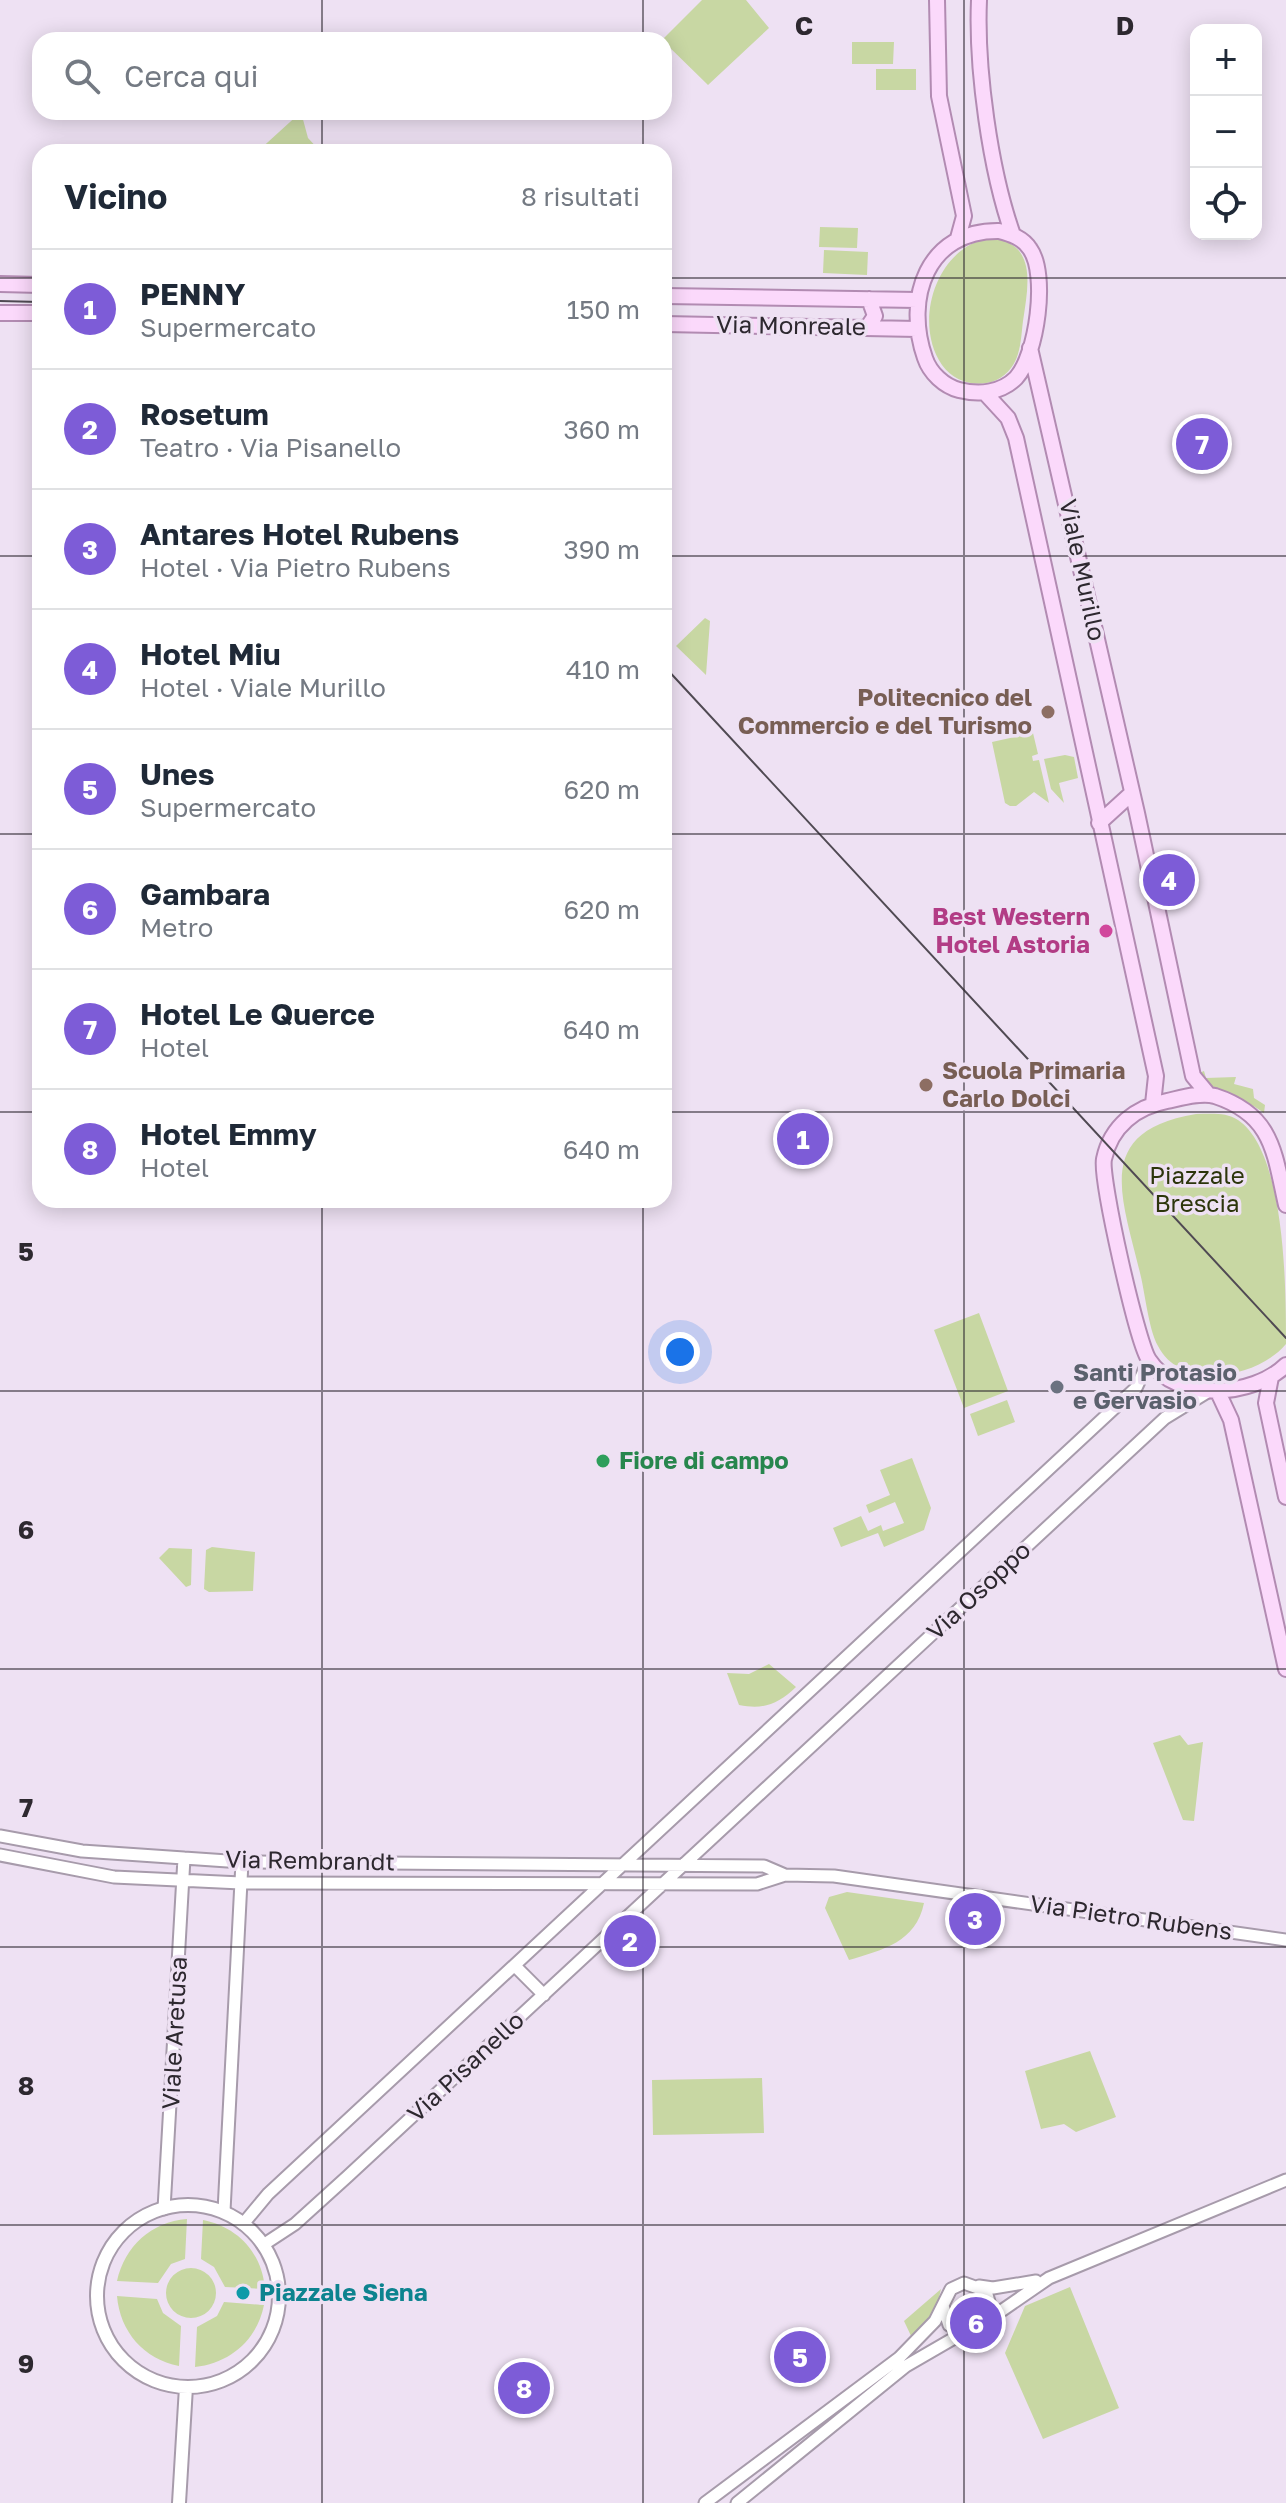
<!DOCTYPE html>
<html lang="it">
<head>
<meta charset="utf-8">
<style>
  :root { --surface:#fff; --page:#f6f6f7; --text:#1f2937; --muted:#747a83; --line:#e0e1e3; --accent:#7d5cd7 }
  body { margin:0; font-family:"Golos Text",sans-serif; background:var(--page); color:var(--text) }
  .controls { position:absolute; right:24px; top:24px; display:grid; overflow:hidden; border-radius:16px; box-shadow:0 4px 20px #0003 }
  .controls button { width:72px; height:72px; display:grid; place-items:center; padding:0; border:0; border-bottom:2px solid var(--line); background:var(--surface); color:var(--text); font:40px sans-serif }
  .you { position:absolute; left:680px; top:1352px; width:28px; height:28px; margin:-20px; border:6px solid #fff; border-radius:50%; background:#1a73e8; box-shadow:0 0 0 12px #1a73e833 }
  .badge { display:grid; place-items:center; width:52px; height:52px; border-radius:50%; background:var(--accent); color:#fff; font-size:26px; font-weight:700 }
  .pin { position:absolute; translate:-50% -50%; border:4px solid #fff; box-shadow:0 2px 8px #0006 }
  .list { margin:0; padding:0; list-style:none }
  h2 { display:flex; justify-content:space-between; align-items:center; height:104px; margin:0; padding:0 32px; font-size:34px }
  h2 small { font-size:26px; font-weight:400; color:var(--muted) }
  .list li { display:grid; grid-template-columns:52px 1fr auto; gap:24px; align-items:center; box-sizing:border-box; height:120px; padding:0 32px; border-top:2px solid var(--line) }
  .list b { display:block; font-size:30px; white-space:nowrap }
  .list p { margin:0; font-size:26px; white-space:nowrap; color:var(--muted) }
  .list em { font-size:26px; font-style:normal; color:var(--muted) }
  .icon { flex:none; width:44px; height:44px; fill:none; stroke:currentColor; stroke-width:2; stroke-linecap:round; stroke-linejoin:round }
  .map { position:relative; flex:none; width:1286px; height:2503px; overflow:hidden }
  .search { position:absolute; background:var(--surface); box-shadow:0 4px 20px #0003; left:32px; top:32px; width:640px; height:88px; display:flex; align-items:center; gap:20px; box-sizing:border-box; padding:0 28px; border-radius:24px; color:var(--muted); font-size:30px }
  .panel { position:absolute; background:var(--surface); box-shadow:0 4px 20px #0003; left:32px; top:144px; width:640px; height:1064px; border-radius:24px }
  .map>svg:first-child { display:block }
</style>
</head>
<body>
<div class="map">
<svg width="1286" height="2503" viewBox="0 0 1286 2503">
  <rect width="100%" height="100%" fill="#eee1f3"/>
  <path fill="#c8d7a3" d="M702,0h44l23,28 -61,57 -46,-45z
    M852,42h42l-1,22h-41z
    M876,69h40v21h-40z
    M301,112l7,26 13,14h-64z
    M820,227l38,1 -1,20 -38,-1z
    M991,238c47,5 37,49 32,83 -2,16 -2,34 -12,47 -17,23 -53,20 -69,-3 -30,-43 -5,-120 49,-127z
    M824,250l44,2 -1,23 -44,-2z
    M705,618l5,3 -4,54 -30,-29z
    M1033,733l5,21 -6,2 1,5 6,-1 10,43 -15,-11 -18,14h-6l-5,-3 -13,-61z
    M1065,755l9,2 4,21 -19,5 5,20 -13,-14 -7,-30z
    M1204,1071l2,7 30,-1 -2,7 19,5 1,9 11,7 -1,8c-25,-19 -47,-16 -65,-40z
    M1196,1114c15,0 30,-2 42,6 48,32 48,171 48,224 -27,33 -104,49 -128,2 -10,-18 -13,-56 -19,-77 -18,-75 -45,-138 57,-155z
    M979,1313l29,78 -44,17 -30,-78z
    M1007,1400l8,22 -37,14 -8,-22z
    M912,1458l19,50 -7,22 -40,17 -6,-14 -37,14 -8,-19 28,-12 7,15 13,-6 2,6 21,-8 -9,-21 -26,11 -3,-8 24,-10 -10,-25z
    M212,1547l43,5 -2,39 -44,1 -5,-3 2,-39z
    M169,1548l23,1 -1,36 -5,2 -27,-29z
    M769,1664l27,23c-18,17 -32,23 -57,18l-12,-32 22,1z
    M1180,1735l8,10 15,-3 -9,79 -11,-1 -30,-77z
    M847,1892l77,11c-8,39 -41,47 -75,57l-24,-52 4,-11z
    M1090,2051l26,66 -40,15 -12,-8 -23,5 -16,-58z
    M762,2078l2,55 -111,2 -1,-55z
    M187,2219l-2,40 -14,5 -13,19 -41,-2c8,-35 34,-59 70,-62z
    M203,2220c35,7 59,33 62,69l-40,-2 -11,-20 -13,-8z
    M166 2293a25 25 0 1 1 50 0a25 25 0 1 1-50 0Z
    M1070,2287l49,121 -76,31 -38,-86 20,-47z
    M941,2289l-6,25 -23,24 -8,-17z
    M117,2296l40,3 6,14 18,13 -2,40c-35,-7 -59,-34 -62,-70z
    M224,2302l40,3c-7,35 -34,58 -69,62l2,-40 20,-11z"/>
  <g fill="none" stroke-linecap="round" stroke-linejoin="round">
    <g stroke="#a79bab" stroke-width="15">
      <path id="tertiary" d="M0,1836l82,15 160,11 522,4 21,9 49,1 452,64
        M0,1855l114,22 127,6 516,1 28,-9
        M515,1966l29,29
        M164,2209l20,-351
        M224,2211l18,-349
        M243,2224l25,-30 868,-806 13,-28
        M263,2245l32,-21 53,-48 817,-758 44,-27
        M979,2286l14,2 43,-7
        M943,2306l6,19 14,8
        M991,2318l58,-40 237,-98
        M705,2503l194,-145 36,-37 16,-32 13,-6 22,8 6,22 -10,15 -19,5 -57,33 -169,137"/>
    </g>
    <g stroke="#a79bab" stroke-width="16">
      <path id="secondary" d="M97 2296a91 91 0 1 1 182 0a91 91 0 1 1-182 0Z
        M179,2503l7,-116"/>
    </g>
    <g stroke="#b28bb2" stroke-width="18">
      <path id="primary" d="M937,0l2,96 25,120 -6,22
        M979,0c-3,68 11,170 34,235
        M999,231c12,3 24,7 31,18 18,25 7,106 -14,129 -15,15 -37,17 -57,12 -15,-4 -29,-17 -34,-32 -21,-60 2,-128 74,-127z
        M0,284l40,1
        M664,296l253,4
        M0,313h40
        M664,324l253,5
        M867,328l8,-12 -6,-17
        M1030,348l107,465 56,263 15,18
        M985,393l23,25 8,20 140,638 -3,28
        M1099,823l33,-30
        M1286,1205c-12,-53 -13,-90 -71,-109 -14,-4 -34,2 -48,5 -31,6 -56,25 -63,58 -4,19 33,183 45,201 28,43 104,37 137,5
        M1271,1377l-5,26 20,94
        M1217,1390l14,30 55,249"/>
    </g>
    <use href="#tertiary" stroke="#fff" stroke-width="11"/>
    <use href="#secondary" stroke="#fff" stroke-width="12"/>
    <use href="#primary" stroke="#fbd9fb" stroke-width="14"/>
    <path stroke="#504a53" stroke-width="2" d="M0,301l40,1
      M664,666l622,672"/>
  </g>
  <path fill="none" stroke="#2d282f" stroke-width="2" stroke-opacity="0.55" d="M322,0v40M643,0v40M964,0v2503M322,112v40M643,112v40M0,278h40M664,278h622M0,556h40M664,556h622M0,834h40M664,834h622M0,1112h40M664,1112h622M322,1200v1303M643,1200v1303M0,1391h1286M0,1669h1286M0,1947h1286M0,2225h1286"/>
  <g fill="#8d6e63" stroke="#eee1f3" stroke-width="3">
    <circle cx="1048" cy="712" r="8"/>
    <circle cx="926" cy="1085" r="8"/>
  </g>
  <circle fill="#d1479c" stroke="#eee1f3" stroke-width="3" cx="1106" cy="931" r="8"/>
  <circle fill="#6b7280" stroke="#eee1f3" stroke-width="3" cx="1057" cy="1387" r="8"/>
  <circle fill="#2e9e5b" stroke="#eee1f3" stroke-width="3" cx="603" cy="1461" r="8"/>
  <circle fill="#0f9aa8" stroke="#eee1f3" stroke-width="3" cx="243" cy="2293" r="8"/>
  <g text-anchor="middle" stroke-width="7" stroke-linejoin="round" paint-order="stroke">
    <g font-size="24" fill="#2d282f" stroke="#eee1f3">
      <text transform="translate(791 326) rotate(1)" y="8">Via Monreale</text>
      <text transform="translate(1082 570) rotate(78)" y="8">Viale Murillo</text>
      <text transform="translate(979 1591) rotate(-43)" y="8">Via Osoppo</text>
      <text transform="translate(310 1861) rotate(1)" y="8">Via Rembrandt</text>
      <text transform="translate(1131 1918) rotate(8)" y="8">Via Pietro Rubens</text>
      <text transform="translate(175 2033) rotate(-87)" y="8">Viale Aretusa</text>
      <text transform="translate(466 2067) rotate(-43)" y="8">Via Pisanello</text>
    </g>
    <g font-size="24" font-weight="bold" fill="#785e54" stroke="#eee1f3" text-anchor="end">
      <text x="1032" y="706">Politecnico del<tspan x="1032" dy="28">Commercio e del Turismo</tspan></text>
      <text x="942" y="1079" text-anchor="start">Scuola Primaria<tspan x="942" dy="28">Carlo Dolci</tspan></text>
    </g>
    <g font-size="24" font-weight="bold" fill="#b23c85" stroke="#eee1f3" text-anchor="end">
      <text x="1090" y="925">Best Western<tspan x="1090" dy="28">Hotel Astoria</tspan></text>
    </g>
    <g font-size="24" fill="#2c350b" stroke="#eee1f3">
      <text x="1197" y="1184">Piazzale<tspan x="1197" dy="28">Brescia</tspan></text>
    </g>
    <g font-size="24" font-weight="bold" fill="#5b616d" stroke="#eee1f3" text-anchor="start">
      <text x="1073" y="1381">Santi Protasio<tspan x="1073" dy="28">e Gervasio</tspan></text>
    </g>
    <g font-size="24" font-weight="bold" fill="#27864d" stroke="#eee1f3" text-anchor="start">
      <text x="619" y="1469">Fiore di campo</text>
    </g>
    <g font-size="24" font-weight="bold" fill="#0d838f" stroke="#eee1f3" text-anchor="start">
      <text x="259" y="2301">Piazzale Siena</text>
    </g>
  </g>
  <g font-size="26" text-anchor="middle" font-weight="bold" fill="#2d282f" stroke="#eee1f3" stroke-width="7" stroke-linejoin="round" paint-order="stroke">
    <text x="804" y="35">C</text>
    <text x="1125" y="35">D</text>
    <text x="26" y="1261">5</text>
    <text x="26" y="1539">6</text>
    <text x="26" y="1817">7</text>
    <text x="26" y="2095">8</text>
    <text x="26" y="2373">9</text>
  </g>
</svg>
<div class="controls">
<button>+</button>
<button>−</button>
<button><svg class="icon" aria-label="locate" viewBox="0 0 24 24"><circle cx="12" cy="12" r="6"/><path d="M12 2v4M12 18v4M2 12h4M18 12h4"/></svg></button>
</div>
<div class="you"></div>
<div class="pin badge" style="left:803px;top:1139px">1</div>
<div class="pin badge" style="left:630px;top:1941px">2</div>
<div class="pin badge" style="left:975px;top:1919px">3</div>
<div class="pin badge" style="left:1169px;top:880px">4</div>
<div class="pin badge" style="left:800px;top:2357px">5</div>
<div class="pin badge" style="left:976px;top:2323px">6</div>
<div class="pin badge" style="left:1202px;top:444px">7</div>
<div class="pin badge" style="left:524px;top:2388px">8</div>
<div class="search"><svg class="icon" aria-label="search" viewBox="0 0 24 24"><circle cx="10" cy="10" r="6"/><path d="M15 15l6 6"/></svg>Cerca qui</div>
<section class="panel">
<h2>Vicino<small>8 risultati</small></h2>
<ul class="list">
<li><span class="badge">1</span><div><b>PENNY</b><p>Supermercato</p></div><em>150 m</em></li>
<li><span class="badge">2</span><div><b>Rosetum</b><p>Teatro · Via Pisanello</p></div><em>360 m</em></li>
<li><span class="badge">3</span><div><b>Antares Hotel Rubens</b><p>Hotel · Via Pietro Rubens</p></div><em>390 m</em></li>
<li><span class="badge">4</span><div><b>Hotel Miu</b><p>Hotel · Viale Murillo</p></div><em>410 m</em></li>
<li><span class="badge">5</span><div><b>Unes</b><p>Supermercato</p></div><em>620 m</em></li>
<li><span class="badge">6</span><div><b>Gambara</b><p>Metro</p></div><em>620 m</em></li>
<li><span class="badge">7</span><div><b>Hotel Le Querce</b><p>Hotel</p></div><em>640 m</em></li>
<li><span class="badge">8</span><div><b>Hotel Emmy</b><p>Hotel</p></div><em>640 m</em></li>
</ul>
</section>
</div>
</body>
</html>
